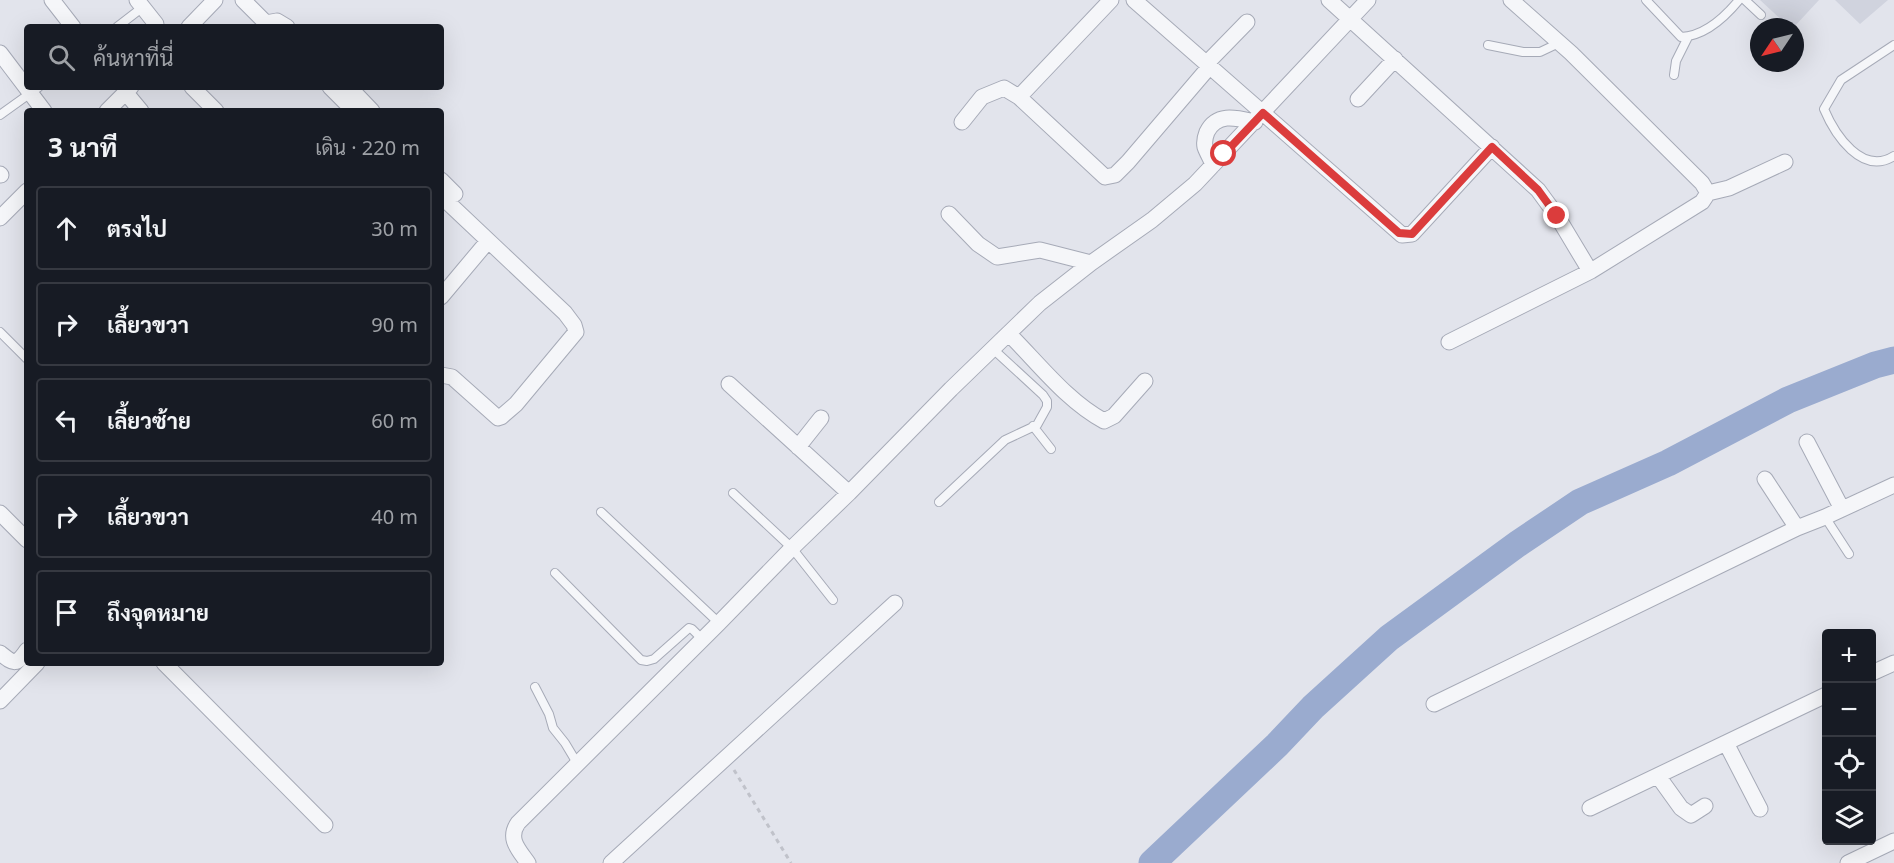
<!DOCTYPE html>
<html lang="th">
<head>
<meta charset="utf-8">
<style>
  :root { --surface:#171b24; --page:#20242c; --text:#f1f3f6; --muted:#9ea1a6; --line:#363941 }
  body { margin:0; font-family:"Noto Sans",Sarabun,sans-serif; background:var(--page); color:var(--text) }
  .controls { position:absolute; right:18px; bottom:18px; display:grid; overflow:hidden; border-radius:6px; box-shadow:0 6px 24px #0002 }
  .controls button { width:54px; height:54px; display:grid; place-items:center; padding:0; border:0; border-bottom:2px solid var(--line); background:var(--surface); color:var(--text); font:30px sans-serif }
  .compass { position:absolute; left:1750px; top:18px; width:54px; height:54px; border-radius:50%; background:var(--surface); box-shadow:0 6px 24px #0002; rotate:235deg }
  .stop { position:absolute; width:18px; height:18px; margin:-14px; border:4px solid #db3c3c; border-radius:50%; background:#fff }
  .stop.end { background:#db3c3c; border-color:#fff; box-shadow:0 2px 6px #0008 }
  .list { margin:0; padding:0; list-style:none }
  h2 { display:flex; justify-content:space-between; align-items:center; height:78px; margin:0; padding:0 24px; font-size:26px }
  h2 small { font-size:20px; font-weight:400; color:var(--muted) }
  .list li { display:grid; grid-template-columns:39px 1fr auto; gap:18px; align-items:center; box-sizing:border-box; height:84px; margin:0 12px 12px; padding:0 12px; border:2px solid var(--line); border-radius:6px }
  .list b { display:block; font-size:22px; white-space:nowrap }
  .list em { font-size:20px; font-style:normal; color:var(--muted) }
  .icon { flex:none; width:33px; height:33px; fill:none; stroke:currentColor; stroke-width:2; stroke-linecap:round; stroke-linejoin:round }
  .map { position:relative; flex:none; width:1894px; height:863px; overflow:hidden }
  .search { position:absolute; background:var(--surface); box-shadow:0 6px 24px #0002; left:24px; top:24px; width:420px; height:66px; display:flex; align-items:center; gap:15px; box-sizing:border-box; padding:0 21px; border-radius:6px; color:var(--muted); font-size:22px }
  .panel { position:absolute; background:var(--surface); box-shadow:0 6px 24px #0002; left:24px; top:108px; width:420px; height:558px; border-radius:6px }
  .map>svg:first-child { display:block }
</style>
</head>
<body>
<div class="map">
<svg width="1894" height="863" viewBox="0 0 1894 863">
  <rect width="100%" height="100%" fill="#e2e4ec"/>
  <path fill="#d0d3de" d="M1760,0h59l-25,27h-5z
    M1835,0h53l-28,24z"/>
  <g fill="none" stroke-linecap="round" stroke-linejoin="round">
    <path stroke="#9aabcf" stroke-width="27" d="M1152,863l125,-118 36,-38 76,-69 130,-95 61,-41 88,-39 120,-63 87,-35 19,-5"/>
    <g stroke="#a6aab7" stroke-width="10">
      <path id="service" d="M1646,0l35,37c23,-1 44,-20 58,-37
        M1745,0l16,15
        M117,27l26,-20
        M1488,45l35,7h17l19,-9
        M1894,45l-53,35 -17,29c11,26 38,67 70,47
        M1674,75l2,-14 12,-24
        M0,115l39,-28
        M0,332l27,27
        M1033,426l18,23
        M733,493l59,55 41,52
        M939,502l66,-62 32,-15 10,-18v-6l-4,-6 -50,-46
        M601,512l118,111
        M1825,517l24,37
        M555,573l86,87 6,1 7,-2 35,-31 3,1 11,11
        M535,687l14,27 4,14 12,15 12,20"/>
    </g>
    <g stroke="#a6aab7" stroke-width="17">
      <path id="minor" d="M52,0l21,27
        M137,0l19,24
        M243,0l27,27
        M1134,0l268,235 10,-1 80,-87
        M1329,0l209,190 19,26 33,55
        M1511,0l60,53 131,130 6,10
        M266,23l11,-2 10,6
        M189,27l26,-27
        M0,53l44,58
        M1207,63l40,-41
        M192,87l24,24
        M330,87l24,24
        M349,87l23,24
        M126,93l15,18
        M1019,97l92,-97
        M1358,99l37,-40
        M107,111l24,-24
        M962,122l20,-25 22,-9 15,9 86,80 10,-2 13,-13 82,-96
        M1213,165c-2,-6 -6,-12 -8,-18 -1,-5 0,-10 2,-15 10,-20 30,-14 48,-10
        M0,174l1,1
        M441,180l14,14
        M441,196l124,117 9,12 2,7 -60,72 -15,13 -3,1 -46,-41 -11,-2
        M949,214l29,30 19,13 43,-7 51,13
        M0,218l27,-27
        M441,297l47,-56
        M1009,334c30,30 58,67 95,87l10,-5 31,-35
        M1449,342l142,-71 111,-69 6,-9 21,-5 56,-26
        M729,384l120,109
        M1807,442l35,67
        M798,447l23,-29
        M1765,479l32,49
        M0,513l27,27
        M0,653c14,11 16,13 27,-3
        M164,663l161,162
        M1872,673l22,-10
        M0,701l37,-38
        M1434,704l363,-176 28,-11 69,-32
        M1726,743l34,66
        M1658,776l23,32 10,7 14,-9
        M1590,808l236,-113
        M528,863c-9,-13 -21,-24 -10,-40l201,-200 73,-75 57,-55 102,-104 89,-86 51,-40 61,-43 43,-36 173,-184
        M611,863l284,-260
        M1848,863l46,-22"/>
    </g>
    <path stroke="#c0c2ca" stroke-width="3" stroke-dasharray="4.5 4.5" stroke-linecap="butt" d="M734,770l57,93"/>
    <use href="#service" stroke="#f5f6f9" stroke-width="8"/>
    <use href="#minor" stroke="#f5f6f9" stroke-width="15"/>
  </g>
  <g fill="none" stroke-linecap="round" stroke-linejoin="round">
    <path stroke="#db3c3c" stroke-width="8" d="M1224,154l39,-41 136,120 13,1 80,-87 46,43 19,26"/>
  </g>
</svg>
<div class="controls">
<button>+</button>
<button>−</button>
<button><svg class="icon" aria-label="locate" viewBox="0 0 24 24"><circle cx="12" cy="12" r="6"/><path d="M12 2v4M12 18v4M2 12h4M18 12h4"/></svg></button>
<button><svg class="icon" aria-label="layers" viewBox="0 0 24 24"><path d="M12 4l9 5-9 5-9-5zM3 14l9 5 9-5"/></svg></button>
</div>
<svg class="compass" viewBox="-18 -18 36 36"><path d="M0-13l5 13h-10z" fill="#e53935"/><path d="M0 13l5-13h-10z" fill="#9ea1a6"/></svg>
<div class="stop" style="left:1224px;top:154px"></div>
<div class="stop end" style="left:1557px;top:216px"></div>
<div class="search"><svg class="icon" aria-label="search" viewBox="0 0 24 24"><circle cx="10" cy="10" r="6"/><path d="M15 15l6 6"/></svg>ค้นหาที่นี่</div>
<section class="panel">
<h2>3 นาที<small>เดิน · 220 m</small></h2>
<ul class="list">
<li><svg class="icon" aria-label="ahead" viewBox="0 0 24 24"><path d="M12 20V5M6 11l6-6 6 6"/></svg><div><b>ตรงไป</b></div><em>30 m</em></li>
<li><svg class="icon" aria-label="right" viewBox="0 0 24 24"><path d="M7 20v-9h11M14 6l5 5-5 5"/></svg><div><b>เลี้ยวขวา</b></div><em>90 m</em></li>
<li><svg class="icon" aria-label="left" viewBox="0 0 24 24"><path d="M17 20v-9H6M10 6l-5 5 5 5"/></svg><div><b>เลี้ยวซ้าย</b></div><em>60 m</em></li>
<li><svg class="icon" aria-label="right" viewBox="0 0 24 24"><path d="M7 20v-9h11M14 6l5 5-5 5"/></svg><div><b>เลี้ยวขวา</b></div><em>40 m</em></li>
<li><svg class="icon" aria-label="arrive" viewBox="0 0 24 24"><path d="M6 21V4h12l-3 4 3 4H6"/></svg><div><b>ถึงจุดหมาย</b></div></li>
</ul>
</section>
</div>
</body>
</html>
